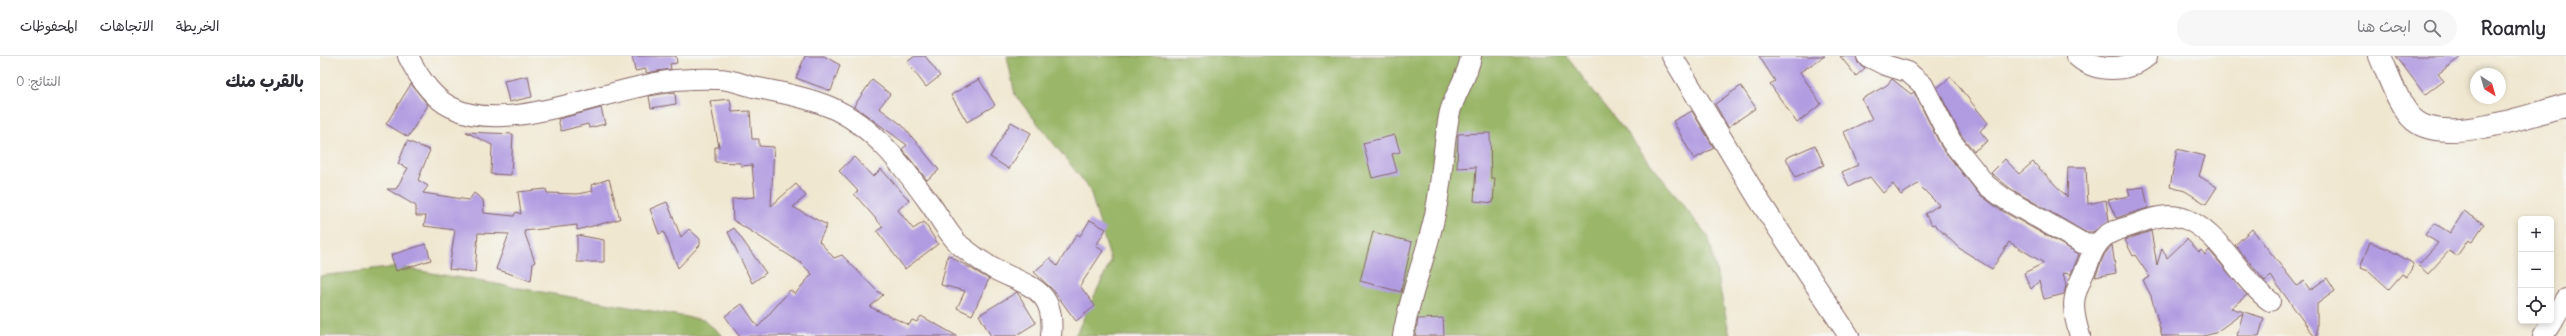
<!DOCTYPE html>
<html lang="ar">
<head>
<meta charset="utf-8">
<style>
  :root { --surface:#fff; --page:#f7f7f7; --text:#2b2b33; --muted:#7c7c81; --line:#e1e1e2 }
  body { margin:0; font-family:Delius,"Playpen Sans Arabic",sans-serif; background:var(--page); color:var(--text); direction:rtl }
  .controls { position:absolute; right:12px; bottom:12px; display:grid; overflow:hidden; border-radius:6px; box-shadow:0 2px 6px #0003 }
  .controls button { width:36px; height:36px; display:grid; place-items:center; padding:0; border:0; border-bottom:1px solid var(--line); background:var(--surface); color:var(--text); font:20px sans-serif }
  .compass { position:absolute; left:2150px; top:12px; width:36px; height:36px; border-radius:50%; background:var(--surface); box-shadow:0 2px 6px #0003; rotate:143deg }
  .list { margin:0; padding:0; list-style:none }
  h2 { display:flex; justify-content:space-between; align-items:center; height:52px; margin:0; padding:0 16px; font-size:17px }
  h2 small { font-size:13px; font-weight:400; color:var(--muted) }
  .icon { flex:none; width:22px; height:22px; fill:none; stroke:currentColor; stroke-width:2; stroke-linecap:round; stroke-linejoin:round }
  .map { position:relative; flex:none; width:2246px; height:280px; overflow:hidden; direction:ltr }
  header { display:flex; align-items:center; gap:24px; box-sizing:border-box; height:56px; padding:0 20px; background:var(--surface); border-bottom:1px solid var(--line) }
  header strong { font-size:19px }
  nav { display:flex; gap:22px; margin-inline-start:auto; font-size:14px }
  .search { width:280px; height:36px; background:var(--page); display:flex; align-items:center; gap:10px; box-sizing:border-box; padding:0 14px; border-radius:22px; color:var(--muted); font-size:15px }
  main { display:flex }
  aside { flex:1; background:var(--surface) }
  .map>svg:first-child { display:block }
</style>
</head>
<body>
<header>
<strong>Roamly</strong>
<div class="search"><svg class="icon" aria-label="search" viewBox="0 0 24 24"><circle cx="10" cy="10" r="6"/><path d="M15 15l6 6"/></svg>ابحث هنا</div>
<nav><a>الخريطة</a><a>الاتجاهات</a><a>المحفوظات</a></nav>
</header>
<main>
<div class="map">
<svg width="2246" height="280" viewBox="0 0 2246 280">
  <rect width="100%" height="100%" fill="#f6f6f2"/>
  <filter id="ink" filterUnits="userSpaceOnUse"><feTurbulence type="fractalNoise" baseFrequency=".025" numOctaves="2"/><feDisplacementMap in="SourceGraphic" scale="8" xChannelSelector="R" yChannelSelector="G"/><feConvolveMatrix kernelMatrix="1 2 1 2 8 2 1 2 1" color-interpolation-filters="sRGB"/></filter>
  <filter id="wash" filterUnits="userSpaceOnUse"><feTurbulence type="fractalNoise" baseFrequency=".012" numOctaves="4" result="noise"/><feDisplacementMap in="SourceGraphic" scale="16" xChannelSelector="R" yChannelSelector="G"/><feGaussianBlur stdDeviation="0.9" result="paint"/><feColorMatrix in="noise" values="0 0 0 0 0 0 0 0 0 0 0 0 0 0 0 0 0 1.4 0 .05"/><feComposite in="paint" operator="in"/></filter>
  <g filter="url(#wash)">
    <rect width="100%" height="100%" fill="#f0e7d0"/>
    <path fill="#9ab668" stroke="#726a4a" d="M687,0h559l143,182 21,98h-655l36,-75 -22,-73 -74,-93z
      M77,211l307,53 19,16h-403v-60z"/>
    <g id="blocks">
      <path fill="#b19be1" d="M312,0h44l1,7 -7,1 1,5 -25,4v-4l-11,2z
        M485,0h19l16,9 -9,26 -35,-13z
        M595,0h10l15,20 -14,11 -19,-25z
        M1439,0h66l-25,16 21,32 -24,19 -27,-39 5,-3z
        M1520,0h16l2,7 7,5 -9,8z
        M2076,0h66l-24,18 6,7 -19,14z
        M208,20l4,21 -23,5 -5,-21z
        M1631,21l37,46 -8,8 8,10 -14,10 -13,-16 -24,-47z
        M659,23l16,26 -28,17 -16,-27z
        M1572,23l19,15 3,-2 28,56 37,46 20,15 80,45 -8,20 -8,-1 3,12 -2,9 -20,5 -5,-18 -8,8 -7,-16 20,-10 -35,-21 -17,27 -33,-21 -25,-24 -2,1 -7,-11 14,-9 -21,-21 -17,11 -8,-11 -10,9 -13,-16 -21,9 -7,-14 16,-7 -14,-33 28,-13 -10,-20 25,-14z
        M552,24l18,14 -11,14 23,17 37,45 -12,10 -25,-31 5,-4 -53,-39z
        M91,28l17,21 -20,32 -22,-13z
        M1421,30l15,22 -28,19 -13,-23z
        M355,36l1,12 -25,4 -2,-12z
        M410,43l2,13 18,-1 2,28h7v7l15,1 -3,59 25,-22 10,12 -13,11 34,18 -8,16 15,17 8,-3 35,36 6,4 -13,12 39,18 3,-5 5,2 4,-6 36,20h-218l-14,-20 17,-12 16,23 32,-37 5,4 17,-20 -11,-11 -68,-43 -1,-21 23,-2 -3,-32 -11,1 -1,-3 -25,-1v-15h4l-9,-46z
        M281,52l4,16 -16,4 -1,-4 -27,7 -3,-12z
        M1372,55l22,37 -20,11 -21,-38z
        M691,66l20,11 -22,36 -19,-12z
        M146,76l47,2 -2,41 -20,-1 1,-29z
        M1170,77l1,45h4l-2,25 -19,-2 2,-34 -19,1 1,-34z
        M1075,79l5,17 -8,2 5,18 -25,6 -9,-35z
        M87,85l23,9 -12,30 10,6 -5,7 46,7 5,-7 9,7 1,13 30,3 2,-4 5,2 -3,-22 28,-3 1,4 30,1 16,-3 -2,-6 18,-6 11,40 -43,11v-5l-53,6 11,31 -2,1 -2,18 -35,-12 13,-35 -31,-1 -3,39 -26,-3 6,-39 -31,-4 2,-10h-10v-10l-29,-17h9l12,-21 -10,-4z
        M1495,89l9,20 -29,12 -9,-19z
        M1857,93l28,7 -6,20 18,11 -11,17 -21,-13 -15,-4z
        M534,101l19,20 8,-8 28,31 -11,10 15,19 11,-7 14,22 -33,25 -28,-38 6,-4 -29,-33 4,-3 -19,-20z
        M1685,103l14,15 14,-12 34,35 1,-30h18l2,37 18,-4 3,21 -16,11h-8l-74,-43 -20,-16z
        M1824,131l4,21 -32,10 -8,-18 22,-4 -2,-7z
        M347,146l14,35 8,-8 11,10v6l-22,23 -14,-36 -5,2 -9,-25z
        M2144,155l20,13 -12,18 -4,-2 -11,16 -8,-5 -21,23 -10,-9 20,-22 -13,-8 9,-12 16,10z
        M770,164l16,9 -10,17 7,5 -23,35 15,20 -19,15 -23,-31 -19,-18 16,-14 7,8 20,-32 3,2z
        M414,172l32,45 -14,10 -24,-51z
        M1932,173l45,57 7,-5 6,9 17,-12 8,13 -18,13v32h-3l-43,-60 -6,5 -30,-36z
        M1831,175l6,34 5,-17 5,10 20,-19 12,13 2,-2 4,5 4,-5 38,45 -16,13 33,10 -5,18h-22l6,-23 -28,20 -11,3h-42l-11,-40 -8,-16 7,-3 -15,-22 -2,1 -8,-16z
        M1053,176l39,10 -11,50 -41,-11z
        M257,179l27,5v22h-27z
        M2050,186l18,7 26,15 -7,13 -5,-3 -13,15 -20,-18 -9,-3z
        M106,188l5,16 -35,11 -5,-16z
        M1792,189l4,28 -21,4 9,-22z
        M628,199l41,24 -17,36 -15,-7 8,-17 -24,-6z
        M697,236l19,31 -21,13h-24l-12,-21z
        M1123,262l1,18h-29l3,-17z"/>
    </g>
  </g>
  <g filter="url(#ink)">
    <use href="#blocks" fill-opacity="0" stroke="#846565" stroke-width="1"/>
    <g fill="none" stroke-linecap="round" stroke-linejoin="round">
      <g stroke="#846565" stroke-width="22">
        <path id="street" d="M88,0c9,18 24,42 43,51 56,30 161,-21 224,-27 14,-1 29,-2 43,-1 12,0 24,5 35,8 25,5 53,10 77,20 46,20 75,62 103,101 9,13 17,29 28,38 11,9 21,16 33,23 35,18 62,19 57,67
          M1352,0l87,144 90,136
          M1547,0l18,9 23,7 15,13 28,56 35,44 19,14 77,44 16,1
          M1083,280c6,-38 20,-72 29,-109 10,-36 10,-74 17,-111 4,-21 19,-38 22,-60
          M1760,280c-11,-34 -6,-42 8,-72 3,-9 8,-20 15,-26 9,-9 25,-10 36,-15 18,-7 35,-11 53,-1 34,19 48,57 78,79
          M2223,280l23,-37"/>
      </g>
      <g stroke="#846565" stroke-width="24">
        <path id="secondary" d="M1758,0c18,16 49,16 68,0
          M2060,0c8,18 19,51 34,64 29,26 117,-5 152,-15"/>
      </g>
      <use href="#street" stroke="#fff" stroke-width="20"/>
      <use href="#secondary" stroke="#fff" stroke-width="22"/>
    </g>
  </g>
</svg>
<div class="controls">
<button>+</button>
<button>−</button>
<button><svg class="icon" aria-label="locate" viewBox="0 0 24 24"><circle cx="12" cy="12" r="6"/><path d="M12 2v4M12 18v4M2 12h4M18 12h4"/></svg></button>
</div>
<svg class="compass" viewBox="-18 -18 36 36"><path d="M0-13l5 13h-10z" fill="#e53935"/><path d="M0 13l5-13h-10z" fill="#7c7c81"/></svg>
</div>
<aside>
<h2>بالقرب منك<small>النتائج: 0</small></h2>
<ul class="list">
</ul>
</aside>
</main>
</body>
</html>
